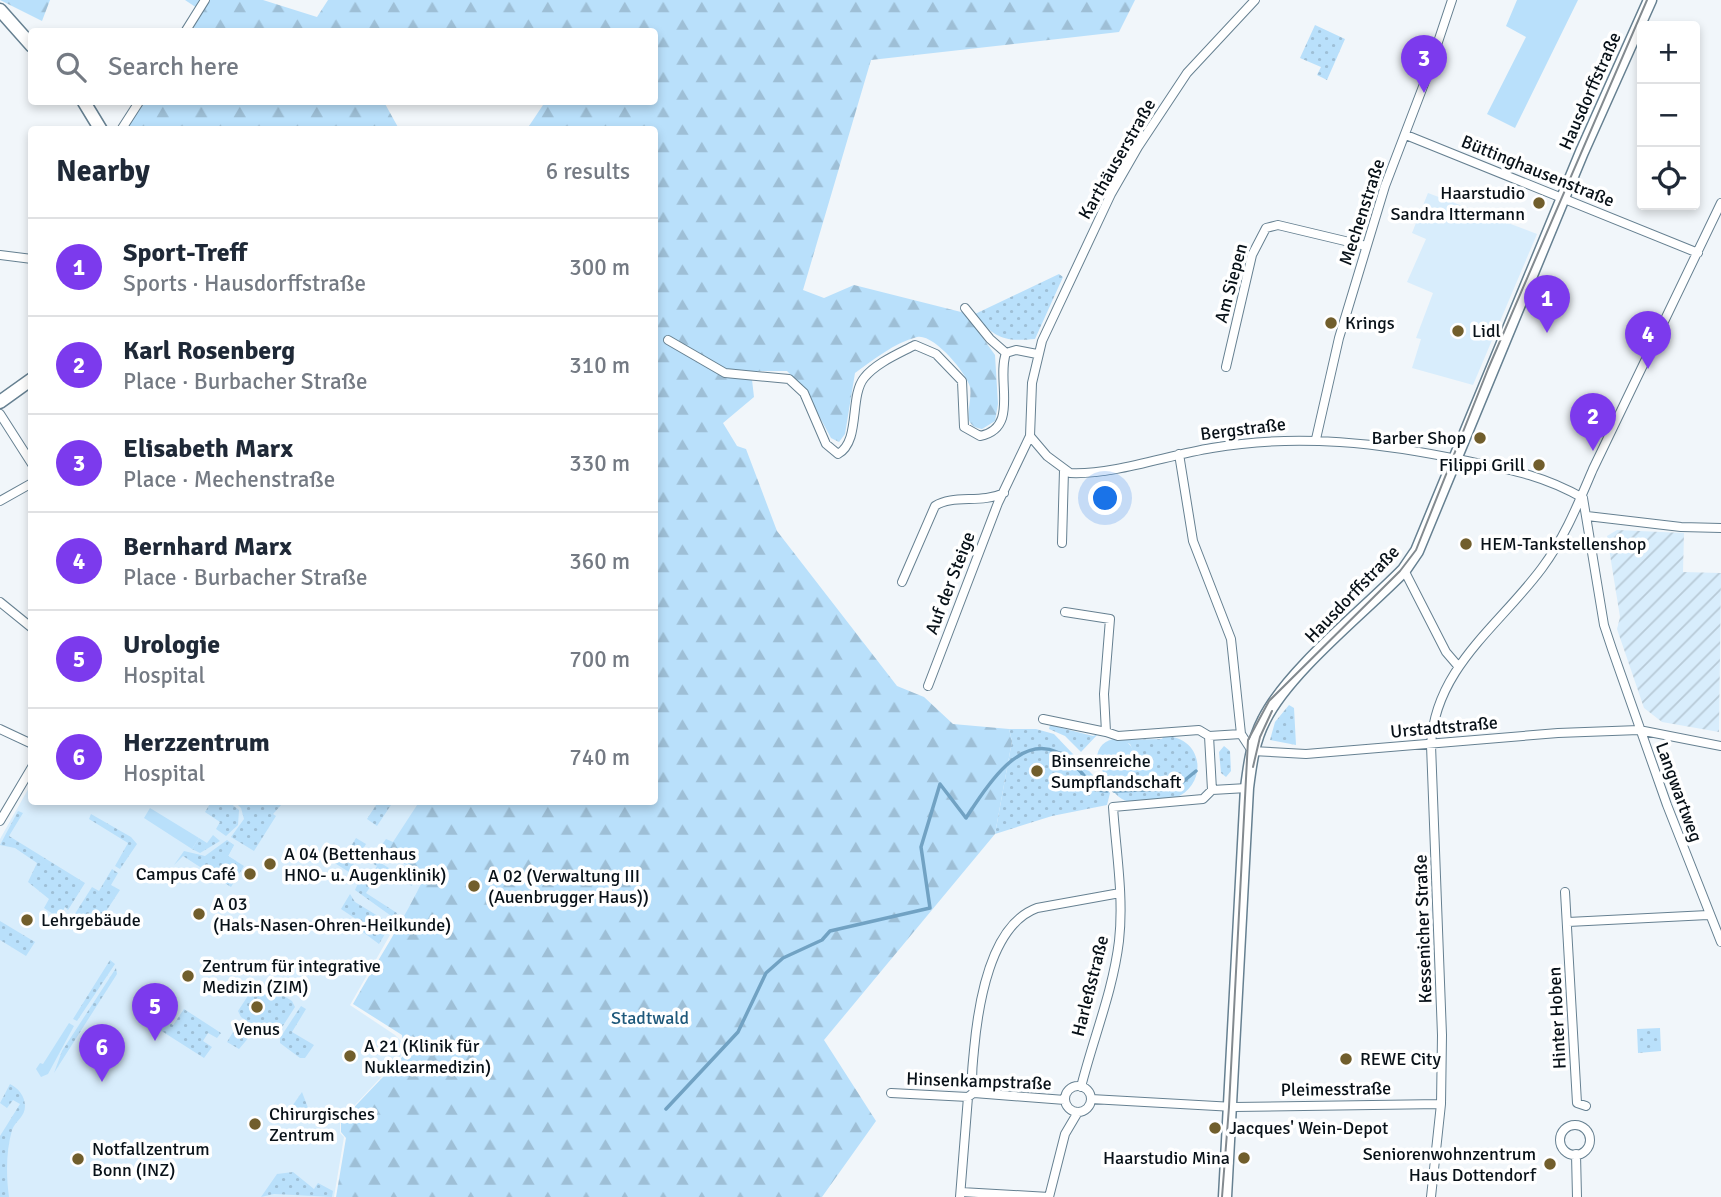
<!DOCTYPE html>
<html lang="en">
<head>
<meta charset="utf-8">
<style>
  :root { --surface:#fff; --page:#f6f6f7; --text:#1f2937; --muted:#747a83; --line:#e0e1e3; --accent:#7c3aed }
  body { margin:0; font-family:Signika,sans-serif; background:var(--page); color:var(--text) }
  .controls { position:absolute; right:21px; top:21px; display:grid; overflow:hidden; border-radius:7px; box-shadow:0 4px 10px #0003 }
  .controls button { width:63px; height:63px; display:grid; place-items:center; padding:0; border:0; border-bottom:2px solid var(--line); background:var(--surface); color:var(--text); font:35px sans-serif }
  .you { position:absolute; left:1106px; top:499px; width:24px; height:24px; margin:-18px; border:5px solid #fff; border-radius:50%; background:#1a73e8; box-shadow:0 0 0 10px #1a73e833 }
  .badge { display:grid; place-items:center; width:46px; height:46px; border-radius:50%; background:var(--accent); color:#fff; font-size:23px; font-weight:700 }
  .pin { position:absolute; translate:-50% -58px; filter:drop-shadow(0 2px 4px #0008) }
  .pin::after { content:''; position:absolute; top:37px; width:24px; height:21px; background:inherit; clip-path:polygon(0 0,100% 0,50% 100%) }
  .list { margin:0; padding:0; list-style:none }
  h2 { display:flex; justify-content:space-between; align-items:center; height:91px; margin:0; padding:0 28px; font-size:30px }
  h2 small { font-size:23px; font-weight:400; color:var(--muted) }
  .list li { display:grid; grid-template-columns:46px 1fr auto; gap:21px; align-items:center; box-sizing:border-box; height:98px; padding:0 28px; border-top:2px solid var(--line) }
  .list b { display:block; font-size:26px; white-space:nowrap }
  .list p { margin:0; font-size:23px; white-space:nowrap; color:var(--muted) }
  .list em { font-size:23px; font-style:normal; color:var(--muted) }
  .icon { flex:none; width:38px; height:38px; fill:none; stroke:currentColor; stroke-width:2; stroke-linecap:round; stroke-linejoin:round }
  .map { position:relative; flex:none; width:1721px; height:1197px; overflow:hidden }
  .search { position:absolute; background:var(--surface); box-shadow:0 4px 10px #0003; left:28px; top:28px; width:630px; height:77px; display:flex; align-items:center; gap:18px; box-sizing:border-box; padding:0 24px; border-radius:7px; color:var(--muted); font-size:26px }
  .panel { position:absolute; background:var(--surface); box-shadow:0 4px 10px #0003; left:28px; top:126px; width:630px; height:679px; border-radius:7px }
  .map>svg:first-child { display:block }
</style>
</head>
<body>
<div class="map">
<svg width="1721" height="1197" viewBox="0 0 1721 1197">
  <defs>
    <pattern id="industrial-furrows" width="10" height="10" patternUnits="userSpaceOnUse" patternTransform="scale(1.75)"><rect width="10" height="10" fill="#d8edfc"/><path d="M-1 1l2-2M0 10L10 0M9 11l2-2" fill="none" stroke="#b8cad7"/></pattern>
    <pattern id="grass-dots" width="8" height="8" patternUnits="userSpaceOnUse" patternTransform="scale(1.75)"><rect width="8" height="8" fill="#b9e0fb"/><path d="M2 2h.1M6 6h.1" fill="none" stroke="#9ebfd6" stroke-width="1.8" stroke-linecap="round"/></pattern>
    <pattern id="forest-firs" width="22" height="20" patternUnits="userSpaceOnUse" patternTransform="scale(1.75)"><rect width="22" height="20" fill="#b9e0fb"/><path d="M5 1l3.5 6h-7zM16 11l3.5 6h-7z" fill="#9ebfd6"/></pattern>
  </defs>
  <rect width="100%" height="100%" fill="#f1f6fa"/>
  <path fill="#d8edfc" d="M1428,193l109,41 -64,151 -61,-17 9,-29 -5,-1 17,-45 -26,-11 19,-43 -14,-6z
    M31,784l1,18h371l4,2 2,-2h112l-53,176 -74,-50 -44,77 45,30 6,6v15l-61,65v12l4,4 -10,60h-334v-358z"/>
  <path fill="url(#industrial-furrows)" d="M1617,530l67,3 -1,39 38,1 -2,159 -57,-10 -18,-14 -27,-79 3,-12 -13,-81z"/>
  <path fill="url(#grass-dots)" d="M1315,25l30,14 -18,41 -10,-5 4,-8 -21,-9z
    M1059,274l4,3 -28,62c-31,3 -41,-1 -60,-25z
    M1289,705l5,3 2,37 -26,-5 5,-18z
    M1050,725l43,11 5,-2 -17,18 -16,-16 -16,-7z
    M1009,729h27l18,5 56,59 -3,12 -55,11 -57,18 17,-93z
    M1164,736c41,1 44,49 11,62 -8,3 -18,3 -27,3 -8,1 -18,3 -26,-2 -9,-5 -15,-17 -21,-25l22,1 5,-4 6,-18 -4,-9 -11,-4 43,-1z
    M1224,746l6,5 1,20 -5,6 -5,-4 -2,-21z
    M211,802h18l10,8 -1,15 -12,11 -10,-7 4,-7 -15,-10z
    M235,802l48,1 -10,11 3,2 -22,35 -23,-14 13,-18 -3,-11z
    M378,802h15l-16,24 -10,-7z
    M18,811l5,2 -14,23 76,47 -17,27 -3,-3 -4,7 3,2 -2,4 -18,-12 5,-9 -21,-17 9,-19 -22,-15 -15,-3z
    M91,814l40,23 6,7 -17,25 -5,-3 13,-23 -39,-24z
    M213,835l7,6 -20,12 -8,-4 7,-11 8,5z
    M356,838l10,6 -17,28 -16,-10 9,-1z
    M227,840l7,5 -6,11 16,10 -13,21 -48,-31 -9,9 10,-14 21,5z
    M376,860l37,23 -1,3 -29,-18 -17,25 31,20 -3,5 -39,-28 5,-11 7,3 10,-16 -7,-4z
    M112,869l6,4 -7,12 9,5 -23,35 -18,-11 -6,8 -2,-2 21,-33 7,4z
    M350,894l5,8 36,22 -12,20 -27,-20 4,-5 -15,-10z
    M0,921l35,21 -9,14 -26,-16z
    M110,960l5,4 -38,57 -4,-2z
    M116,968l1,6 -63,99 8,-22z
    M257,982h5l30,19 3,6 -18,28 -5,2 1,-4 -9,-6 -2,3 -21,-13 -3,-6z
    M301,1006l5,3 -14,23 22,13 -9,13h-5l-20,-15v-5z
    M184,1009l37,24 -4,5 -9,-5 -5,8 9,6 -8,11 -44,-28 6,-9 7,4z
    M236,1027l14,9 -11,13 -12,-7z
    M1660,1028l1,23 -23,2 -1,-24z
    M10,1084c8,4 15,12 15,22 0,11 -9,14 -13,24 -6,21 -6,45 -3,67h-9v-61l20,-32 -7,-4 -6,8 -7,-5z
    M302,1092l8,21 -6,10 -16,-11z
    M293,1172l21,17 4,-6 15,8 -1,6 -58,-3 -13,3 16,-23z"/>
  <path fill="url(#forest-firs)" d="M0,0h50l-8,21z
    M185,0h78l54,17 11,-17h807l-16,32 -248,28 -68,230 21,8 30,-13 111,28 30,42 3,49 -3,17 -13,8c-6,-1 -11,-3 -13,-9 -2,-10 3,-22 1,-33 -4,-15 -37,-54 -53,-50 -23,6 -44,23 -62,36l-10,61 -6,8 -8,-4 -27,-50 -17,-17h-36l3,26 -31,26 14,23 9,3 31,82 120,155 27,11 29,27 56,5 3,12 -17,93 -171,206 52,81 -54,76h-486l10,-59 -5,-6v-11l62,-65 -1,-21 -49,-31c24,-43 51,-84 72,-128l-46,-27 7,-10 7,3 26,-40h235v-672l-127,-1 18,-27h109v-70l-463,-1 12,-19z
    M145,102h239l15,27h-273z"/>
  <path fill="#b9e0fb" d="M1517,0h61l-63,128 -28,-14 39,-77 -20,-11z
    M1097 758a19 19 0 1 1 38 0a19 19 0 1 1-38 0Z
    M150,808l49,30 -7,11 -48,-31z
    M229,842l5,3 -6,11 8,5 -3,6 -12,-8z
    M69,1023l5,3 -26,48 -7,3 -5,-8 4,-6 3,1z"/>
  <g fill="none" stroke-linecap="round" stroke-linejoin="round">
    <path stroke="#71a2c3" stroke-width="3.5" d="M1114,791l60,-2 22,-18
      M666,1109l72,-77 28,-59 17,-15 39,-18 8,-9 100,-23 -9,-61 19,-63 26,34c17,-26 51,-84 91,-66 16,8 28,25 39,38l11,1"/>
    <g stroke="#668091" stroke-width="10">
      <path id="street" d="M1255,0l-68,73 -49,74 -27,47 -69,147 -10,42 -2,53 17,20 23,17c44,2 98,-18 142,-25 86,-15 170,-5 255,13 45,9 75,14 116,37
        M185,32l20,-32
        M121,130l18,-28
        M1406,135l292,118
        M0,255l32,4
        M965,308l25,31 16,14
        M668,340l57,33 64,6 15,14 22,51 12,10c23,-13 11,-57 26,-76 12,-15 34,-24 51,-33l21,9 26,27 2,46 16,9c40,-8 16,-55 26,-83
        M1006,353l10,-3 21,4
        M1226,367l26,-112 14,-27 12,-3 88,21
        M0,414l32,50
        M1316,439l23,-101 46,-152 39,-102 28,-84
        M1179,454l14,87 38,98 10,95 11,17 54,3 252,-21 81,-3 82,16
        M1583,498l21,127 8,24 55,156 54,137
        M0,501l32,-18
        M1587,516l94,11 40,1
        M1062,543l2,-73
        M1404,570l42,82 12,14
        M902,582l33,-76c18,-12 46,-2 69,-13
        M0,602l32,26
        M1065,612l45,7 -6,75 2,38 12,4 81,-6 10,6 32,-2
        M928,686l70,-183 32,-67
        M1043,719l63,13
        M0,729l32,15
        M1209,736l3,54
        M0,821l32,-54
        M1565,892l12,211 9,3
        M1568,922l140,-7
        M1065 1099a13 13 0 1 1 26 0a13 13 0 1 1-26 0Z
        M1081,1087c12,-48 32,-96 38,-146 5,-44 -3,-90 -6,-134l90,-8 9,-9 35,-2
        M891,1093l77,4 4,-3
        M974,1093c-4,-14 -1,-30 0,-43 4,-44 16,-125 63,-142l83,-15
        M974,1093l91,7
        M1091,1099l143,8 207,-3
        M1560 1140a15 15 0 1 1 30 0a15 15 0 1 1-30 0Z
        M1576,1154l1,43
        M961,1192l88,5 16,-63 13,-22
        M960,1197l8,-100
        M1431,1197l10,-93 1,-69 -11,-290c4,-77 68,-119 111,-177 23,-31 36,-64 51,-99l128,-266"/>
    </g>
    <g stroke="#668091" stroke-width="15">
      <path id="secondary" d="M0,10l32,36
        M84,102l17,28
        M0,402l32,-23
        M1225,1197l22,-409c3,-24 6,-47 17,-68 24,-49 100,-109 140,-150l13,-19 165,-399 68,-152"/>
    </g>
    <use href="#street" stroke="#fff" stroke-width="8"/>
    <use href="#secondary" stroke="#fff" stroke-width="12"/>
    <path stroke="#838a8f" stroke-width="2" d="M1253,767l7,-30 12,-26
      M1222,1197l7,-90 19,-367 21,-39 131,-130 16,-21 72,-181 159,-369"/>
  </g>
  <g fill="#715e2c" stroke="#fff" stroke-width="2.5">
    <circle cx="1539" cy="203" r="7"/>
    <circle cx="1331" cy="323" r="7"/>
    <circle cx="1458" cy="331" r="7"/>
    <circle cx="1480" cy="438" r="7"/>
    <circle cx="1539" cy="465" r="7"/>
    <circle cx="1466" cy="544" r="7"/>
    <circle cx="1037" cy="771" r="7"/>
    <circle cx="270" cy="864" r="7"/>
    <circle cx="250" cy="874" r="7"/>
    <circle cx="474" cy="886" r="7"/>
    <circle cx="199" cy="914" r="7"/>
    <circle cx="27" cy="920" r="7"/>
    <circle cx="188" cy="976" r="7"/>
    <circle cx="257" cy="1007" r="7"/>
    <circle cx="350" cy="1056" r="7"/>
    <circle cx="1346" cy="1059" r="7"/>
    <circle cx="255" cy="1124" r="7"/>
    <circle cx="1215" cy="1128" r="7"/>
    <circle cx="1244" cy="1158" r="7"/>
    <circle cx="78" cy="1159" r="7"/>
    <circle cx="1550" cy="1164" r="7"/>
  </g>
  <g text-anchor="middle" stroke-width="7" stroke-linejoin="round" paint-order="stroke">
    <g font-size="18" fill="#081118" stroke="#fff">
      <text transform="translate(1590 91) rotate(-66)" y="6">Hausdorffstraße</text>
      <text transform="translate(1117 159) rotate(-60)" y="6">Karthäuserstraße</text>
      <text transform="translate(1538 171) rotate(22)" y="6">Büttinghausenstraße</text>
      <text transform="translate(1362 212) rotate(-72)" y="6">Mechenstraße</text>
      <text transform="translate(1231 283) rotate(-75)" y="6">Am Siepen</text>
      <text transform="translate(1243 429) rotate(-7)" y="6">Bergstraße</text>
      <text transform="translate(950 583) rotate(-69)" y="6">Auf der Steige</text>
      <text transform="translate(1352 594) rotate(-46)" y="6">Hausdorffstraße</text>
      <text transform="translate(1444 727) rotate(-5)" y="6">Urstadtstraße</text>
      <text transform="translate(1679 792) rotate(70)" y="6">Langwartweg</text>
      <text transform="translate(1423 929) rotate(-92)" y="6">Kessenicher Straße</text>
      <text transform="translate(1090 986) rotate(-76)" y="6">Harleßstraße</text>
      <text transform="translate(1557 1018) rotate(-93)" y="6">Hinter Hoben</text>
      <text transform="translate(979 1081) rotate(2)" y="6">Hinsenkampstraße</text>
      <text transform="translate(1336 1089) rotate(-1)" y="6">Pleimesstraße</text>
    </g>
    <g font-size="18" fill="#081118" stroke="#fff" text-anchor="start">
      <text x="1525" y="199" text-anchor="end">Haarstudio<tspan x="1525" dy="21">Sandra Ittermann</tspan></text>
      <text x="1345" y="329">Krings</text>
      <text x="1472" y="337">Lidl</text>
      <text x="1466" y="444" text-anchor="end">Barber Shop</text>
      <text x="1525" y="471" text-anchor="end">Filippi Grill</text>
      <text x="1480" y="550">HEM-Tankstellenshop</text>
      <text x="1051" y="767">Binsenreiche<tspan x="1051" dy="21">Sumpflandschaft</tspan></text>
      <text x="284" y="860">A 04 (Bettenhaus<tspan x="284" dy="21">HNO- u. Augenklinik)</tspan></text>
      <text x="236" y="880" text-anchor="end">Campus Café</text>
      <text x="488" y="882">A 02 (Verwaltung III<tspan x="488" dy="21">(Auenbrugger Haus))</tspan></text>
      <text x="213" y="910">A 03<tspan x="213" dy="21">(Hals-Nasen-Ohren-Heilkunde)</tspan></text>
      <text x="41" y="926">Lehrgebäude</text>
      <text x="202" y="972">Zentrum für integrative<tspan x="202" dy="21">Medizin (ZIM)</tspan></text>
      <text x="257" y="1035" text-anchor="middle">Venus</text>
      <text x="364" y="1052">A 21 (Klinik für<tspan x="364" dy="21">Nuklearmedizin)</tspan></text>
      <text x="1360" y="1065">REWE City</text>
      <text x="269" y="1120">Chirurgisches<tspan x="269" dy="21">Zentrum</tspan></text>
      <text x="1229" y="1134">Jacques' Wein-Depot</text>
      <text x="92" y="1155">Notfallzentrum<tspan x="92" dy="21">Bonn (INZ)</tspan></text>
      <text x="1536" y="1160" text-anchor="end">Seniorenwohnzentrum<tspan x="1536" dy="21">Haus Dottendorf</tspan></text>
      <text x="1230" y="1164" text-anchor="end">Haarstudio Mina</text>
    </g>
    <g font-size="18" fill="#1f597b" stroke="#fff">
      <text x="650" y="1024">Stadtwald</text>
    </g>
  </g>
</svg>
<div class="controls">
<button>+</button>
<button>−</button>
<button><svg class="icon" aria-label="locate" viewBox="0 0 24 24"><circle cx="12" cy="12" r="6"/><path d="M12 2v4M12 18v4M2 12h4M18 12h4"/></svg></button>
</div>
<div class="you"></div>
<div class="pin badge" style="left:1547px;top:333px">1</div>
<div class="pin badge" style="left:1593px;top:451px">2</div>
<div class="pin badge" style="left:1424px;top:93px">3</div>
<div class="pin badge" style="left:1648px;top:369px">4</div>
<div class="pin badge" style="left:155px;top:1041px">5</div>
<div class="pin badge" style="left:102px;top:1082px">6</div>
<div class="search"><svg class="icon" aria-label="search" viewBox="0 0 24 24"><circle cx="10" cy="10" r="6"/><path d="M15 15l6 6"/></svg>Search here</div>
<section class="panel">
<h2>Nearby<small>6 results</small></h2>
<ul class="list">
<li><span class="badge">1</span><div><b>Sport-Treff</b><p>Sports · Hausdorffstraße</p></div><em>300 m</em></li>
<li><span class="badge">2</span><div><b>Karl Rosenberg</b><p>Place · Burbacher Straße</p></div><em>310 m</em></li>
<li><span class="badge">3</span><div><b>Elisabeth Marx</b><p>Place · Mechenstraße</p></div><em>330 m</em></li>
<li><span class="badge">4</span><div><b>Bernhard Marx</b><p>Place · Burbacher Straße</p></div><em>360 m</em></li>
<li><span class="badge">5</span><div><b>Urologie</b><p>Hospital</p></div><em>700 m</em></li>
<li><span class="badge">6</span><div><b>Herzzentrum</b><p>Hospital</p></div><em>740 m</em></li>
</ul>
</section>
</div>
</body>
</html>
